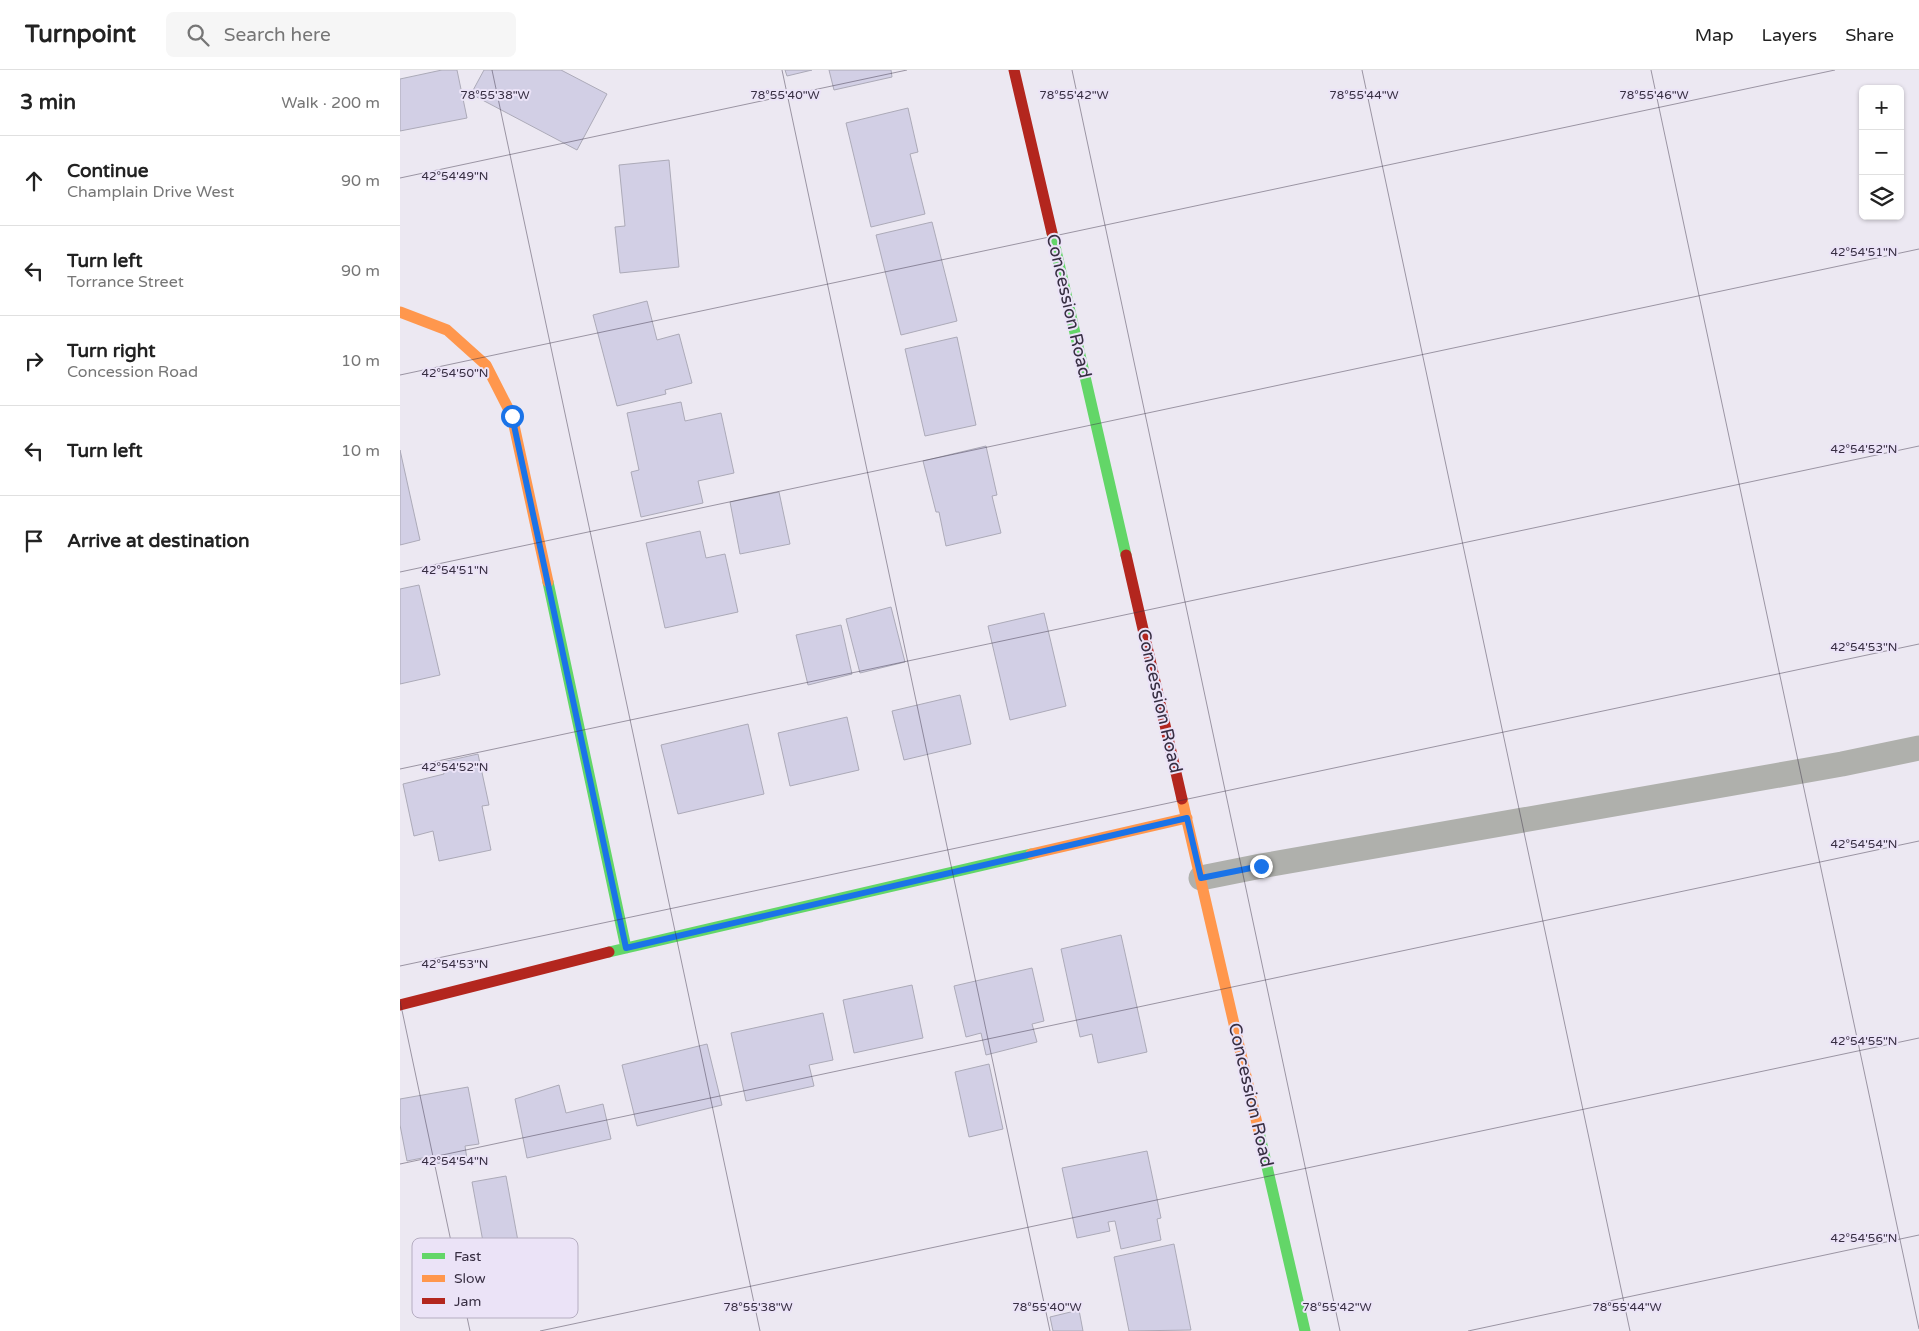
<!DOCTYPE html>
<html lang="en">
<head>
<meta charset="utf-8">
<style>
  :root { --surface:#fff; --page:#f6f6f6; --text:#222; --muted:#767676; --line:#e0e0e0 }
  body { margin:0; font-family:"Varela Round",sans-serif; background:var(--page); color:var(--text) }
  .controls { position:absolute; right:15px; top:15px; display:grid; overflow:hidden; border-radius:8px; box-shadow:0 1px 4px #0004 }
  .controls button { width:45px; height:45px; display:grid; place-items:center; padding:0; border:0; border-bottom:1px solid var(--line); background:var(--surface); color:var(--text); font:25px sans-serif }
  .stop { position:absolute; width:15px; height:15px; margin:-11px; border:4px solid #1a73e8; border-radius:50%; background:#fff }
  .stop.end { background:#1a73e8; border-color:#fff; box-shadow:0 1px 5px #0008 }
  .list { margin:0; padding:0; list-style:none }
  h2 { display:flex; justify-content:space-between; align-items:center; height:65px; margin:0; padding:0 20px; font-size:21px }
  h2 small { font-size:16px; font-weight:400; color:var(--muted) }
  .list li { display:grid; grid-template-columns:32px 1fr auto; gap:15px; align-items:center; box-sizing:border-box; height:90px; padding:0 20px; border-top:1px solid var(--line) }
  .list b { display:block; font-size:19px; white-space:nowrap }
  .list p { margin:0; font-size:16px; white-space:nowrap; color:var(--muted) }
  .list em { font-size:16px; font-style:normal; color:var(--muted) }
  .icon { flex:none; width:28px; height:28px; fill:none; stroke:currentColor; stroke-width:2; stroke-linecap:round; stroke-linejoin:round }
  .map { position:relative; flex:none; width:1519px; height:1261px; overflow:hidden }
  header { display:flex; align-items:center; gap:30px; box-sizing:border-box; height:70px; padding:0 25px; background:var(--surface); border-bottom:1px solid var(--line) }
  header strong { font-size:24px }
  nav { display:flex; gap:28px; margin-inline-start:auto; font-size:18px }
  .search { width:350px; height:45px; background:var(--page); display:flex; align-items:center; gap:12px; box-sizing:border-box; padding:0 18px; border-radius:8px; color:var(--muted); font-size:19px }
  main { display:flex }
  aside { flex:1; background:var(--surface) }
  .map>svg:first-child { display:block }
</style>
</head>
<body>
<header>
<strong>Turnpoint</strong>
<div class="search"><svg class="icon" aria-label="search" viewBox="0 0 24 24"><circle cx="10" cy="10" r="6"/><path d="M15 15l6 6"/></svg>Search here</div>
<nav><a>Map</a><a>Layers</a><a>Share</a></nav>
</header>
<main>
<aside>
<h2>3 min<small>Walk · 200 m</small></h2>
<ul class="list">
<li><svg class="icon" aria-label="ahead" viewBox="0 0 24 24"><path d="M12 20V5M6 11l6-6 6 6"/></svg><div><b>Continue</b><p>Champlain Drive West</p></div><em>90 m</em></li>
<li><svg class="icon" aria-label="left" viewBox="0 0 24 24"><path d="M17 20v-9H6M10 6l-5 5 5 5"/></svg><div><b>Turn left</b><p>Torrance Street</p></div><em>90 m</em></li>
<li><svg class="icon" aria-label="right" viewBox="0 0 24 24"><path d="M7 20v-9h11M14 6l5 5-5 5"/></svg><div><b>Turn right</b><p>Concession Road</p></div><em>10 m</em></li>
<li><svg class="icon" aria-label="left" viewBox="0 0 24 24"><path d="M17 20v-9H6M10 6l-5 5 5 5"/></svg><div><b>Turn left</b></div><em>10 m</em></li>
<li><svg class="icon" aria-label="arrive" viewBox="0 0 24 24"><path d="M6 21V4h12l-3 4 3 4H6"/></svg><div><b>Arrive at destination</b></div></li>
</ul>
</aside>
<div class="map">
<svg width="1519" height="1261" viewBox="0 0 1519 1261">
  <rect width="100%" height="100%" fill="#ece8f2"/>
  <path fill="#d2cfe5" stroke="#acaab8" d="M42,0h15l10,48 -67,13v-52z
    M84,0h77l46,24 -30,56 -106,-56z
    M385,0h27l-25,6z
    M429,0h62l1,7 -58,13z
    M508,38l10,44 -8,2 15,60 -54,13 -25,-104z
    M269,90l10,107 -59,6 -5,-46 10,-1 -6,-61z
    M532,152l25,99 -56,14 -25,-100z
    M247,231l10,39 22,-6 13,49 -27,7 1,4 -49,12 -24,-91z
    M557,267l19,88 -51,11 -20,-87z
    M281,332l4,19 36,-8 13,60 -36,8 5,22 -62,14 -10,-45 8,-2 -12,-57z
    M586,376l11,49 -5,1 9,37 -55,13 -7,-34h-3l-13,-51z
    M0,380l20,90 -20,5z
    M379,422l11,52 -50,10 -10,-52z
    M300,461l6,27 19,-4 13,58 -73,16 -19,-85z
    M19,515l21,90 -40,9v-95z
    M491,537l14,55 -45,11 -14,-54z
    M644,543l22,93 -56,14 -22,-94z
    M441,555l11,49 -44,11 -12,-50z
    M560,625l11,49 -67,16 -12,-49z
    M447,647l12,53 -69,16 -12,-53z
    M348,654l16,70 -86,20 -17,-69z
    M78,684l11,51 -7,1 9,44 -52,11 -6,-30 -19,5 -11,-52 41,-10 -2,-12z
    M721,865l26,117 -49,11 -6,-29 -12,3 -19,-88z
    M632,898l12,53 -12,3 5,18 -51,13 -5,-22 -15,4 -12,-51z
    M512,915l11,53 -69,15 -11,-53z
    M423,943l10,47 -24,5 5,21 -68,15 -15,-68z
    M307,974l15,61 -85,21 -15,-61z
    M589,994l14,65 -34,8 -14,-65z
    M159,1015l7,28 37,-9 8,35 -84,19 -12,-59z
    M68,1017l11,57 -14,2 2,13 -33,5 -2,-8 -25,5 -7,-36v-26z
    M747,1081l14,67 -4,1 4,21 -40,9 -6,-28 -7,1 2,9 -33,7 -15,-70z
    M106,1106l14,76 -34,6 -14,-76z
    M774,1174l17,86 -62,1 -15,-74z
    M679,1240l4,21h-30l-3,-14z"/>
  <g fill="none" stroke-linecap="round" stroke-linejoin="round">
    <path stroke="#afb0ac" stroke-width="25" d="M801,808l60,-12 581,-102 77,-16"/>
    <path stroke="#63d668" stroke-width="11" d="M652,163l74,322
      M148,512l78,366
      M209,882l422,-98
      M859,1062l46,199"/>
    <path stroke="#ff974d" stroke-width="11" d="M0,242l47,18 39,35 26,51 36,166
      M782,729l77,333
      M631,784l156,-36"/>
    <path stroke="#b3261e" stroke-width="11" d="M614,0l38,163
      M726,485l56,244
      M0,935l209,-53"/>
  </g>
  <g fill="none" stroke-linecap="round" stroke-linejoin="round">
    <path stroke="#1a73e8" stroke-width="6" d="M112,346l114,532 561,-130 14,60 60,-12"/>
  </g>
  <path fill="none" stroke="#372e42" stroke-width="1" stroke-opacity="0.45" d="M92,0l268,1261M382,0l268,1261M672,0l268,1261M962,0l268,1261M1251,0l268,1259M0,108l507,-108M0,305l1435,-305M0,502l1519,-323M0,699l1519,-323M0,896l1519,-322M0,931l70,330M0,1094l1519,-323M140,1261l1379,-293M1068,1261l451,-96"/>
  <g text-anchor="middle" stroke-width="4" stroke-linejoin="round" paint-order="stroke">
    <g font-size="18" fill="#372e42" stroke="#ebe3f7">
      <text transform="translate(669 236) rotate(77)" y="6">Concession Road</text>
      <text transform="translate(760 631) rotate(77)" y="6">Concession Road</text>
      <text transform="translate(851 1025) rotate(77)" y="6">Concession Road</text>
    </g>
  </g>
  <rect x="12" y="1168" width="166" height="80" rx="8" fill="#ebe3f7" stroke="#b5adc1" stroke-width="1"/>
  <rect x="22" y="1183" width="23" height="6" fill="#63d668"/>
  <rect x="22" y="1205" width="23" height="7" fill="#ff974d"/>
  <rect x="22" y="1228" width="23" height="6" fill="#b3261e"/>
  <g font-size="14" fill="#372e42">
    <text x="54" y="1191">Fast</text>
    <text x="54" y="1213">Slow</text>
    <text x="54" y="1236">Jam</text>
  </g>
  <g font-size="12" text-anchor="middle" fill="#372e42" stroke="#ebe3f7" stroke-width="4" stroke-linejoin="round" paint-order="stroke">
    <text x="95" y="29">78°55'38"W</text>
    <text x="385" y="29">78°55'40"W</text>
    <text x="674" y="29">78°55'42"W</text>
    <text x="964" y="29">78°55'44"W</text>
    <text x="1254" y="29">78°55'46"W</text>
    <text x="55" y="110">42°54'49"N</text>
    <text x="1464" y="186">42°54'51"N</text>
    <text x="55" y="307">42°54'50"N</text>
    <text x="1464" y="383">42°54'52"N</text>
    <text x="55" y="504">42°54'51"N</text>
    <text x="1464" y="581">42°54'53"N</text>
    <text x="55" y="701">42°54'52"N</text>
    <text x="1464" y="778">42°54'54"N</text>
    <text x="55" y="898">42°54'53"N</text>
    <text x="1464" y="975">42°54'55"N</text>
    <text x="55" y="1095">42°54'54"N</text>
    <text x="1464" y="1172">42°54'56"N</text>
    <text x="358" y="1241">78°55'38"W</text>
    <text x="647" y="1241">78°55'40"W</text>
    <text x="937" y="1241">78°55'42"W</text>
    <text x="1227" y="1241">78°55'44"W</text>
  </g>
</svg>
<div class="controls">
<button>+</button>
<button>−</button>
<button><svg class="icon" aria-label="layers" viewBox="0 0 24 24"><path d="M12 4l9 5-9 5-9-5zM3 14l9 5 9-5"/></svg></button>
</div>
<div class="stop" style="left:112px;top:346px"></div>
<div class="stop end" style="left:861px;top:796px"></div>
</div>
</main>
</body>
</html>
